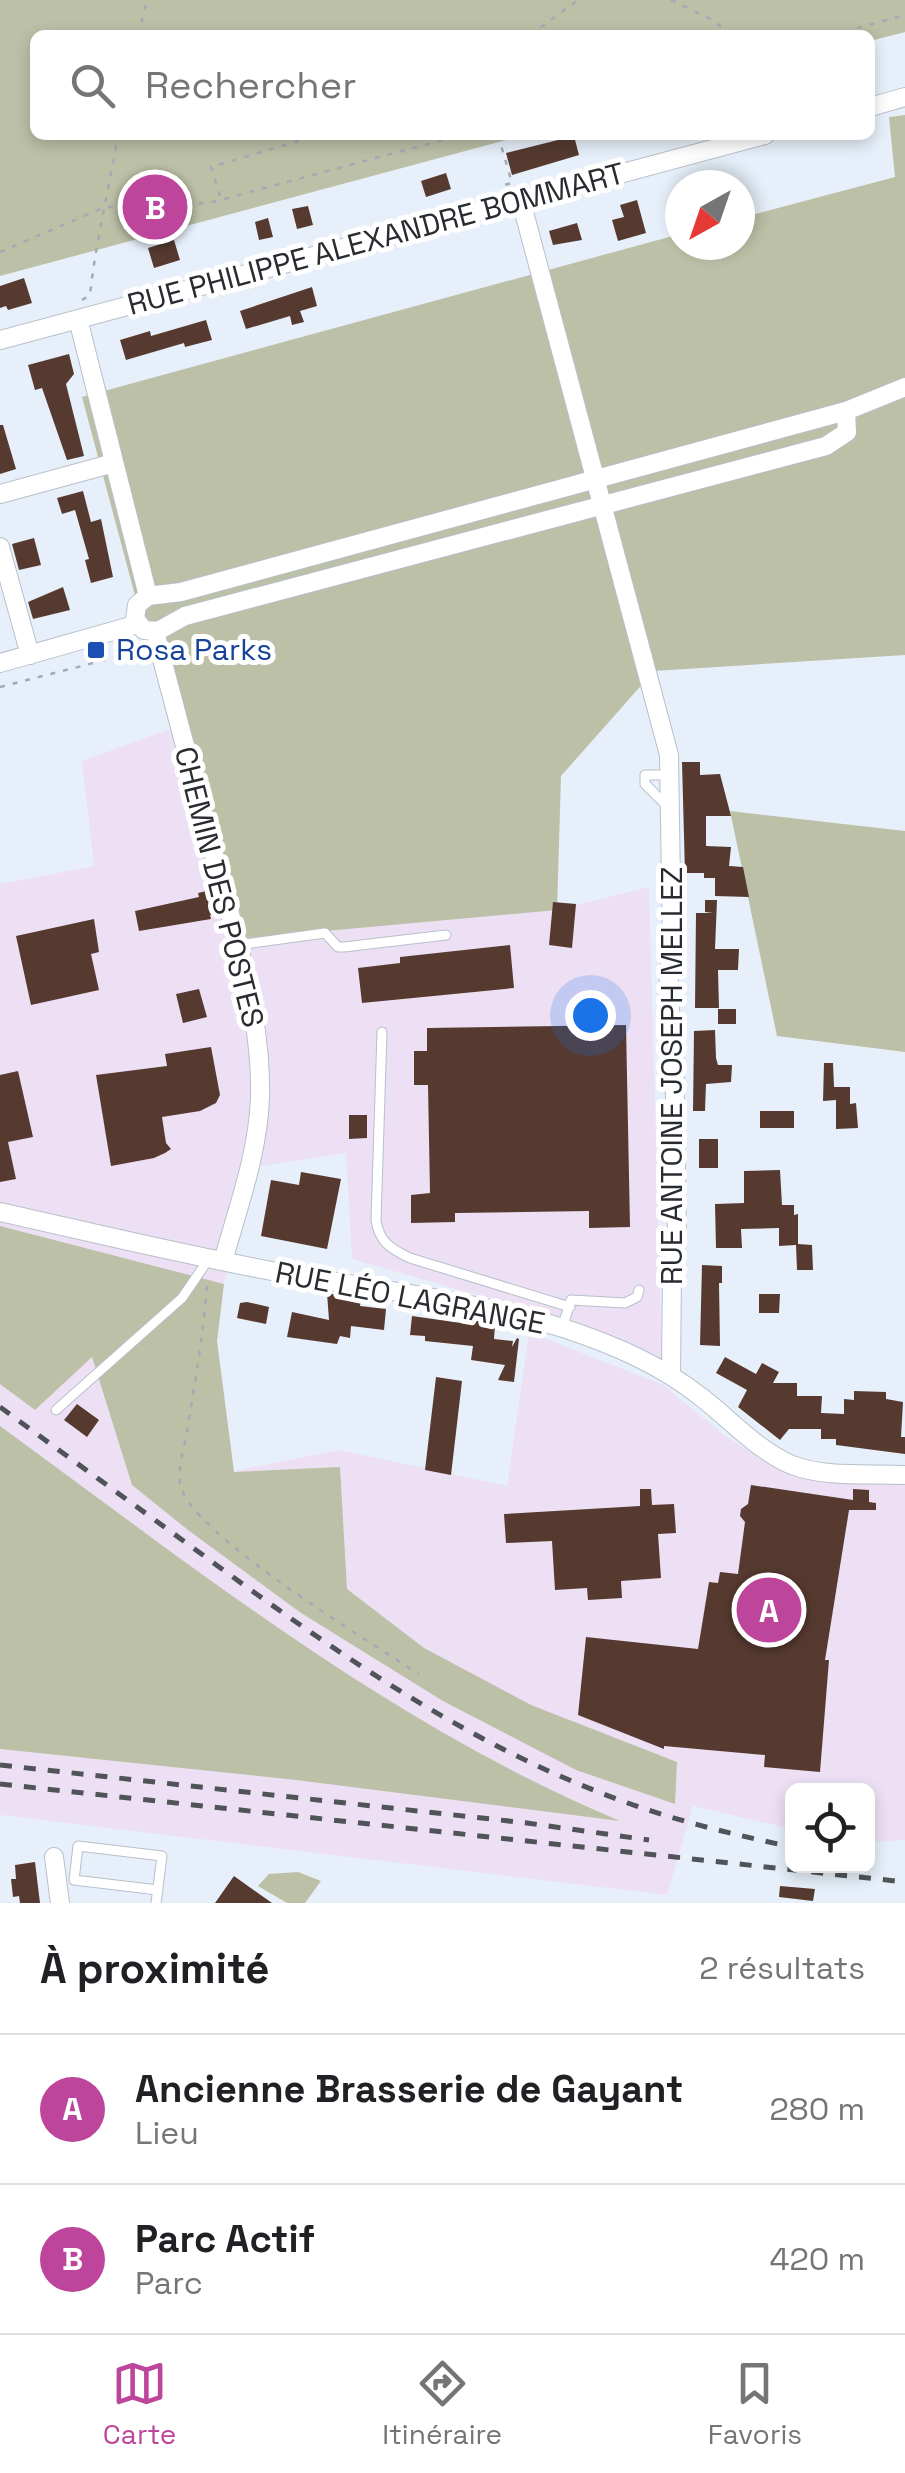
<!DOCTYPE html>
<html lang="fr">
<head>
<meta charset="utf-8">
<style>
  :root { --surface:#fff; --page:#f6f6f6; --text:#202124; --muted:#757577; --line:#e0e0e0; --accent:#bd459b }
  body { margin:0; font-family:"Space Grotesk",sans-serif; background:var(--page); color:var(--text) }
  .controls { position:absolute; right:30px; bottom:30px; display:grid; overflow:hidden; border-radius:15px; box-shadow:0 5px 15px #0003 }
  .controls button { width:90px; height:90px; display:grid; place-items:center; padding:0; border:0; border-bottom:2px solid var(--line); background:var(--surface); color:var(--text); font:50px sans-serif }
  .compass { position:absolute; left:665px; top:170px; width:90px; height:90px; border-radius:50%; background:var(--surface); box-shadow:0 5px 15px #0003; rotate:220deg }
  .you { position:absolute; left:590px; top:1015px; width:35px; height:35px; margin:-25px; border:8px solid #fff; border-radius:50%; background:#1a73e8; box-shadow:0 0 0 15px #1a73e833 }
  .badge { display:grid; place-items:center; width:65px; height:65px; border-radius:50%; background:var(--accent); color:#fff; font-size:32px; font-weight:700 }
  .pin { position:absolute; translate:-50% -50%; border:5px solid #fff; box-shadow:0 2px 10px #0006 }
  .list { margin:0; padding:0; list-style:none }
  h2 { display:flex; justify-content:space-between; align-items:center; height:130px; margin:0; padding:0 40px; font-size:42px }
  h2 small { font-size:32px; font-weight:400; color:var(--muted) }
  .list li { display:grid; grid-template-columns:65px 1fr auto; gap:30px; align-items:center; box-sizing:border-box; height:150px; padding:0 40px; border-top:2px solid var(--line) }
  .list b { display:block; font-size:38px; white-space:nowrap }
  .list p { margin:0; font-size:32px; white-space:nowrap; color:var(--muted) }
  .list em { font-size:32px; font-style:normal; color:var(--muted) }
  .icon { flex:none; width:55px; height:55px; fill:none; stroke:currentColor; stroke-width:2; stroke-linecap:round; stroke-linejoin:round }
  .map { position:relative; flex:none; width:905px; height:1903px; overflow:hidden }
  .search { position:absolute; background:var(--surface); box-shadow:0 5px 15px #0003; left:30px; right:30px; top:30px; height:110px; display:flex; align-items:center; gap:25px; box-sizing:border-box; padding:0 35px; border-radius:15px; color:var(--muted); font-size:38px }
  .sheet { height:430px; background:var(--surface) }
  nav { display:flex; justify-content:space-around; align-items:center; box-sizing:border-box; height:140px; border-top:2px solid var(--line); background:var(--surface); font-size:28px; color:var(--muted) }
  nav a { display:grid; justify-items:center; gap:5px }
  nav .on { color:var(--accent) }
  .map>svg:first-child { display:block }
</style>
</head>
<body>
<div class="map">
<svg width="905" height="1903" viewBox="0 0 905 1903">
  <rect width="100%" height="100%" fill="#e7f0fa"/>
  <path fill="#ede0f4" d="M173,728l384,182 92,-23 13,472 -91,-37 -219,-63 -6,-106 -86,13 -36,118 -7,57 17,130 106,-21 167,36 22,-154 134,53 62,51 41,25 46,14 93,6v359l-37,2v-52h-76v39l-99,-23 -26,89 -667,-80v-931l94,-18 -12,-105z"/>
  <path fill="#bcc0a7" d="M0,0h905v32l-35,9v-6h-835v100h490l-525,141z
    M905,115v540l-251,16 -93,105 -4,134 -330,30 -145,-543 598,-163v11h60v-27l155,-41 -6,-60z
    M730,811l175,20v221l-128,-16z
    M0,1226l224,58 -7,57 17,131 106,-5 7,122 77,59 107,57 146,57 -2,42 -99,-34 -133,-69 -142,-88 -113,-83 -56,-45 -40,-128 -57,53 -35,-26z
    M0,1426c199,145 391,299 620,395l-324,-41 -296,-31z
    M298,1872l23,9 -16,22h-18l-29,-17 11,-12z"/>
  <path fill="#563a30" d="M574,136l5,19 -67,20 -6,-22z
    M446,173l5,16 -25,8 -5,-16z
    M637,200l9,33 -28,8 -6,-21 12,-3 -4,-12z
    M308,206l5,19 -16,4 -5,-20z
    M268,218l5,19 -14,3 -4,-18z
    M577,223l5,17 -29,5 -4,-14z
    M174,240l6,20 -26,8 -6,-20z
    M24,278l8,25 -24,7 -2,-4 -6,2v-22z
    M312,287l5,19 -17,5 4,11 -12,3 -2,-9 -44,13 -6,-18z
    M206,320l6,20 -27,7 -1,-4 -58,17 -6,-20 30,-9 1,5z
    M69,354l5,20 -8,10 18,72 -17,4 -25,-72 -7,2 -7,-25z
    M0,425h3l13,44 -16,5z
    M83,491l8,31 10,-3 12,58 -22,6 -6,-23 4,-1 -14,-49 -13,4 -5,-16z
    M34,538l7,27 -22,5 -7,-26z
    M63,587l7,23 -37,9 -5,-17z
    M682,762h18v13l20,-1 11,42h-25v30l25,1 -2,19 14,1 6,30 -34,-1v-18h-11v-5h-19z
    M211,890l6,24 -7,1 1,4 -72,12 -4,-20 64,-14 -1,-4z
    M705,900h12l-2,49h24l-1,21h-20l1,38h-24l1,-95h17l-8,-1z
    M553,902l23,2 -4,44 -23,-3z
    M94,919l5,33 -8,2 8,36 -68,15 -15,-69z
    M510,945l4,43 -152,15 -4,-35 42,-5v-6z
    M199,989l8,28 -24,6 -7,-29z
    M718,1009h18v15h-18z
    M626,1025l4,202 -41,1v-17l-134,2v9l-44,1v-28l19,-2 -2,-108h-14v-34h13v-23z
    M715,1030l1,28 2,7h14l-1,17 -25,2 -1,27h-12l1,-80z
    M211,1047l9,48 -4,8 -16,8 -38,6 4,26 5,6 -6,4 -11,5 -43,8 -15,-91 71,-9 -2,-12z
    M824,1063h9l1,24h16v17l6,-1 2,25 -22,1v-29l-13,1z
    M18,1071l15,66 -25,5 8,37 -16,3v-107z
    M760,1111h34v17h-34z
    M349,1115h18v23l-18,1z
    M699,1139h19v29h-19z
    M780,1170l2,35h12v10l4,-1v30l14,1 1,25h-16l-1,-25 -17,1v-18l-38,1 1,19h-26l-1,-44 29,-1v-32z
    M301,1172l40,7 -14,70 -66,-13 10,-56 28,5z
    M702,1265l20,1v17h-3l1,63 -20,-1z
    M327,1293l34,6 -1,7 26,3 -2,21 -33,-4 -1,12 -10,-2 -3,8 -50,-7 5,-25 37,8z
    M759,1294h21l-1,19h-20z
    M247,1302l22,5 -3,17 -29,-6 3,-15z
    M412,1316l56,8 1,-5 26,6 -1,14 19,2 -1,6 5,-9 2,1 -5,43 -16,-2 7,-15 -34,-5 2,-14 -48,-5v-5l-15,-1z
    M725,1357l31,17 6,-11 17,9 -6,11h24v13h25l-1,17 23,1v-15l10,1v-9l32,1v7l17,3 -2,35h4v17l-69,-9v-6h-15v-10h-32l-9,11 -42,-33 9,-17 -31,-17z
    M436,1377l26,4 -11,94 -26,-5z
    M77,1404l22,16 -12,17 -23,-17z
    M751,1485l102,15v-11l16,1v12l7,1v7h-27l-24,150h4l-9,112 -56,-5 1,-12 -101,-9v3l-86,-34 8,-78 112,12 11,-67 9,1 2,-11 18,2 7,-52 -5,-6 1,-7 7,-5z
    M640,1489h11l1,16 22,-1 2,29 -18,1 3,44 -40,3 1,17 -34,2 -1,-12 -32,2 -3,-49 -46,2 -2,-29 136,-8z
    M35,1862l5,41h-20l-1,-7 -6,1 -2,-18h5l-1,-14z
    M234,1876l38,27h-57z
    M780,1886l35,3 -2,12 -34,-4z"/>
  <g fill="none" stroke-linecap="round" stroke-linejoin="round">
    <g stroke="#b7c0c9" stroke-width="11">
      <path id="lane" d="M668,807l-23,-23v-9h25
        M238,945l87,-12 13,14h6l102,-12
        M382,1032l-6,188c3,22 15,29 34,38l160,49
        M562,1328l9,-28 54,3 12,-6 2,-7
        M56,1410l126,-112 26,-38
        M156,1903l6,-47 -84,-10 -4,34 84,10"/>
    </g>
    <g stroke="#b7c0c9" stroke-width="20">
      <path id="street" d="M870,107l35,-10
        M521,201l148,554 3,194c-6,31 -3,59 2,90l3,198 -5,33 -1,106
        M78,319l70,277
        M0,340l765,-205
        M846,411l1,21 -21,14 -641,170 -27,15 -14,-1 -9,-11 2,-14 11,-9 33,-4 665,-181 59,-24
        M0,494l114,-31
        M0,547l30,108
        M155,632c21,81 43,162 64,242 20,73 43,148 41,224 -2,55 -22,110 -37,163
        M0,663l138,-39
        M0,1212c94,21 188,44 283,61 95,17 190,27 283,56 48,16 95,36 135,68 29,22 57,54 91,68 34,13 77,8 113,10
        M54,1857l6,46"/>
    </g>
    <path stroke="#a4aab2" stroke-width="2.5" stroke-dasharray="5 8" stroke-linecap="butt" d="M671,0l42,20 19,15
      M138,35l9,-35
      M530,35l48,-35
      M832,35l73,-20
      M498,135l14,48 -8,2 1,3
      M220,196l-9,-29 108,-32
      M0,252l105,-45 104,-4 252,-68
      M82,300l8,-5c6,-55 19,-106 28,-160
      M0,687l144,-37
      M207,1286c-4,49 -12,97 -20,145 -2,16 -10,37 -7,53 10,50 192,159 239,190"/>
    <use href="#lane" stroke="#fff" stroke-width="9"/>
    <use href="#street" stroke="#fff" stroke-width="18"/>
    <path stroke="#505459" stroke-width="5" stroke-dasharray="12 12" stroke-linecap="butt" d="M0,1407c75,55 151,110 226,165 117,85 235,166 370,219 64,26 130,42 196,56
      M0,1765l527,58 122,17
      M0,1784l905,98"/>
  </g>
  <rect fill="#1a4fb4" stroke="#fff" stroke-width="4" x="86" y="640" width="20" height="20" rx="5"/>
  <g text-anchor="middle" stroke-width="10" stroke-linejoin="round" paint-order="stroke">
    <g font-size="30" fill="#282b2f" stroke="#fff">
      <text transform="translate(376 239) rotate(-15)" y="10">RUE PHILIPPE ALEXANDRE BOMMART</text>
      <text transform="translate(219 887) rotate(76)" y="10">CHEMIN DES POSTES</text>
      <text transform="translate(672 1076) rotate(-90)" y="10">RUE ANTOINE JOSEPH MELLEZ</text>
      <text transform="translate(410 1298) rotate(11)" y="10">RUE LÉO LAGRANGE</text>
    </g>
    <g font-size="30" fill="#164399" stroke="#fff" text-anchor="start">
      <text x="116" y="660">Rosa Parks</text>
    </g>
  </g>
</svg>
<div class="controls">
<button><svg class="icon" aria-label="locate" viewBox="0 0 24 24"><circle cx="12" cy="12" r="6"/><path d="M12 2v4M12 18v4M2 12h4M18 12h4"/></svg></button>
</div>
<svg class="compass" viewBox="-18 -18 36 36"><path d="M0-13l5 13h-10z" fill="#e53935"/><path d="M0 13l5-13h-10z" fill="#757577"/></svg>
<div class="you"></div>
<div class="pin badge" style="left:769px;top:1610px">A</div>
<div class="pin badge" style="left:155px;top:207px">B</div>
<div class="search"><svg class="icon" aria-label="search" viewBox="0 0 24 24"><circle cx="10" cy="10" r="6"/><path d="M15 15l6 6"/></svg>Rechercher</div>
</div>
<section class="sheet">
<h2>À proximité<small>2 résultats</small></h2>
<ul class="list">
<li><span class="badge">A</span><div><b>Ancienne Brasserie de Gayant</b><p>Lieu</p></div><em>280 m</em></li>
<li><span class="badge">B</span><div><b>Parc Actif</b><p>Parc</p></div><em>420 m</em></li>
</ul>
</section>
<nav>
<a class="on"><svg class="icon" aria-label="map" viewBox="0 0 24 24"><path d="M3 6l6-2 6 2 6-2v14l-6 2-6-2-6 2zM9 4v14M15 6v14"/></svg>Carte</a>
<a><svg class="icon" aria-label="directions" viewBox="0 0 24 24"><path d="M12 3l9 9-9 9-9-9zM9 14v-3h6M13 9l2 2-2 2"/></svg>Itinéraire</a>
<a><svg class="icon" aria-label="saved" viewBox="0 0 24 24"><path d="M7 4h10v16l-5-4-5 4z"/></svg>Favoris</a>
</nav>
</body>
</html>
